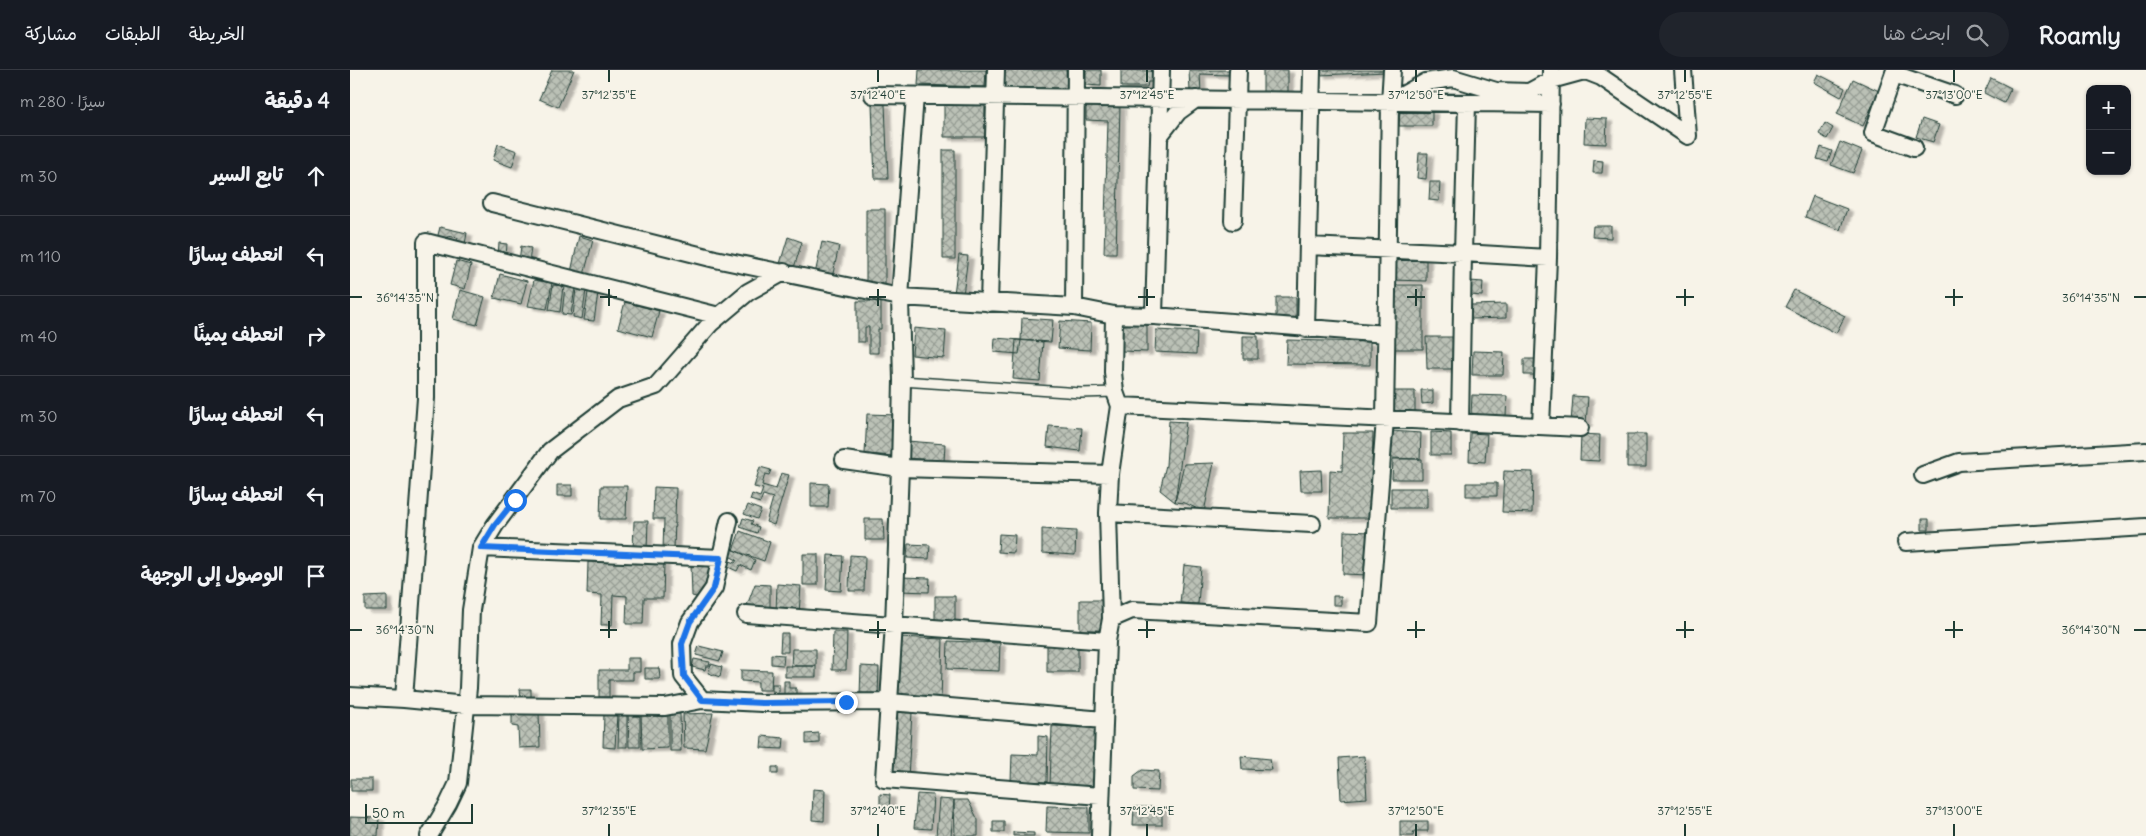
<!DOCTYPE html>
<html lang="ar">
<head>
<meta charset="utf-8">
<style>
  :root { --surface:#171b24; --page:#20242c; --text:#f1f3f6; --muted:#9ea1a6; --line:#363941 }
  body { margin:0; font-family:Delius,"Playpen Sans Arabic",sans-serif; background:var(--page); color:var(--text); direction:rtl }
  .controls { position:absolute; right:15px; top:15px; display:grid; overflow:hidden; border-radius:10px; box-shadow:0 1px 4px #0004 }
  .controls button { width:45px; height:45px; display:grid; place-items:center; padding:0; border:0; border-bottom:1px solid var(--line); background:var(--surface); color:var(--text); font:25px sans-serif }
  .scale { position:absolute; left:15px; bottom:12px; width:108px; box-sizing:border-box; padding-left:5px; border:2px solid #1f3d34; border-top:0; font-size:14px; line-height:18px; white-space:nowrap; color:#1f3d34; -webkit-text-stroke:4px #f7f3e8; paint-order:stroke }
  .stop { position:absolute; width:15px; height:15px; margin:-11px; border:4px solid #1a73e8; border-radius:50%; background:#fff }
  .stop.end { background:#1a73e8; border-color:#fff; box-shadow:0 1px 5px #0008 }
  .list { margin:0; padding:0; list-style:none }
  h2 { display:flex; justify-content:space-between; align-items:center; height:65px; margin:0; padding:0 20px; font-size:21px }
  h2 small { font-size:16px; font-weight:400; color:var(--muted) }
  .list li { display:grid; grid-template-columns:32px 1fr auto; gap:15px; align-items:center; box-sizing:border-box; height:80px; padding:0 20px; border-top:1px solid var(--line) }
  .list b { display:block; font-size:19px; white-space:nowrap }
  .list em { font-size:16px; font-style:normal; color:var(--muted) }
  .icon { flex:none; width:28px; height:28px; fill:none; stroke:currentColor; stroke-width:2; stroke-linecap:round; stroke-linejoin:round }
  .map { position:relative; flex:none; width:1796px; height:766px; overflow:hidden; direction:ltr }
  header { display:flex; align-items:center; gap:30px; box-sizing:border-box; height:70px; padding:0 25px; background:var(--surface); border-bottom:1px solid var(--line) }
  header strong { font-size:24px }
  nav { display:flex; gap:28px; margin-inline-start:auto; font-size:18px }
  .search { width:350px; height:45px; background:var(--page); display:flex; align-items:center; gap:12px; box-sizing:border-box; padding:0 18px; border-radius:28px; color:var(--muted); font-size:19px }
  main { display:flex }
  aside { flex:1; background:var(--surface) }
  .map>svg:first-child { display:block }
</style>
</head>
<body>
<header>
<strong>Roamly</strong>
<div class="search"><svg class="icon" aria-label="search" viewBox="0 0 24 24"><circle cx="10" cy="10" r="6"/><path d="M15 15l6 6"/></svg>ابحث هنا</div>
<nav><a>الخريطة</a><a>الطبقات</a><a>مشاركة</a></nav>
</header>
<main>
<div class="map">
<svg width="1796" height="766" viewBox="0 0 1796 766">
  <defs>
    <pattern id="building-cross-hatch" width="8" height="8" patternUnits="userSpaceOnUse" patternTransform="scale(1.25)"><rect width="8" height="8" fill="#bbc1b6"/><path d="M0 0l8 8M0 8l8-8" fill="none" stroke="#979e95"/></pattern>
    <filter id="shadow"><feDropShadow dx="5.5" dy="3" stdDeviation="1" flood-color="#0004"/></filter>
  </defs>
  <rect width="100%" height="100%" fill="#f7f3e8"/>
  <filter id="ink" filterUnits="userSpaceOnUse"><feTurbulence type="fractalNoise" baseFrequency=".02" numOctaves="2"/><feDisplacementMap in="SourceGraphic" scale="10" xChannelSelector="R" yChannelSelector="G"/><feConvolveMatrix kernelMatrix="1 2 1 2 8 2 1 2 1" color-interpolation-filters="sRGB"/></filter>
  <g filter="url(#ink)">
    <path fill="url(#building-cross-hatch)" stroke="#1f3d34" filter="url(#shadow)" d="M202,0h22l-16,37 -19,-8z
      M569,0h67l-1,17 -67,-2z
      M654,0h62l1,18h-63z
      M736,0h15v16l-15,-1z
      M771,0l32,1v11h-5l-1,5h-26z
      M839,0h40l-1,5 -28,-1 1,19 -11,-1z
      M913,0h25v25l-25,-1z
      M970,0h66l1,2 -67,3z
      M1468,4l27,14 -4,9 -27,-15z
      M1641,8l20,10 -7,15 -20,-10z
      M1503,9l26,12 -16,35 -26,-12z
      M522,34h13l3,75h-13z
      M594,35h41v32h-41z
      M736,35l34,1 -4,147h-12l4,-132 -22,-1z
      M1050,40l32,1v15h-33z
      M1235,48l22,1 -1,25 -22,-1z
      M1572,49l17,6 -6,17 -17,-5z
      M1475,53l8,5 -6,11 -8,-5z
      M1490,72l22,9 -9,22 -22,-8z
      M148,74l19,7 -5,16 -19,-7z
      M1471,77l11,4 -4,11 -11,-3z
      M593,80h12v109h-12z
      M1069,83h9l-2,26 -9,-1z
      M1244,90l9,1 -1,12h-9z
      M1080,112h10l-1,19 -10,-1z
      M1463,126l34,13 -7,21 -35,-13z
      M516,139h19v77h-19z
      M1243,156h18v12l-19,-1z
      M90,157l27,6 -2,11 -9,-2 2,-4 -10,-2 -1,6 -10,-3z
      M229,166l14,4 -9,35 -13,-3z
      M438,167l14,5 -9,29 -14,-4z
      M472,172l17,4 -7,32 -17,-4z
      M149,173l8,1 -1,12 -8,-1z
      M171,176l10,2 -2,14 -10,-1z
      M609,185l9,1 -5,39 -9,-1z
      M1041,188h35v23l-35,-1z
      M106,191l15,4 -6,24 -15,-4z
      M150,204l27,7 -6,23 -27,-6z
      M184,210l18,3 -5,26 -19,-3z
      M1120,211l13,1 -1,14 -12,-1z
      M203,215l10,1 -3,26 -11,-2z
      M1040,215h33v64h-34z
      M215,216l10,1 -4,28 -9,-1z
      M226,218l10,2 -4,29 -9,-2z
      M110,220l25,7 -8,28 -24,-6z
      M1444,220l51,26 -9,17 -51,-26z
      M238,222l10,1 -4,28 -10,-1z
      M926,227h20v26h-20z
      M507,231h24v28h-3v24h-9v-26h-4v15h-8z
      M275,232l34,9 -7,26 -34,-9z
      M1156,234v14l-35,1v-14z
      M672,248l31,2 -2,22 -30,-2z
      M710,251l31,2 -1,27 -32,-2z
      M773,254h24v28l-25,-1z
      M564,258l32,3 -2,27 -32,-3z
      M806,260l41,2 -1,22 -41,-2z
      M893,266h15v23h-15z
      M1076,267h28l1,32h-28z
      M645,268l26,2 -2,14 -25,-2z
      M666,270l27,2 -3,39 -27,-2z
      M937,270l83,2v23l-84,-1z
      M1123,281l31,1 -1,23h-31z
      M1174,289h12v16h-12z
      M1071,320h12v13l-11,1z
      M1039,321h26v26h-26z
      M1122,325l35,1 -1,20 -35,-1z
      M1223,326l15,1 -2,27 -15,-1z
      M517,344l30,1 -2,41 -30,-2z
      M819,351l17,1 -11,80 -15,-12 6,-25z
      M699,356l33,2 -2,23 -33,-4z
      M1041,361l30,2 -1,26 -30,-1z
      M1081,362l20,1v22h-20z
      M993,363h30l-2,85h-42l1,-48 12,1z
      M1120,363l17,1 -2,28 -16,-1z
      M1231,364l19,1 -1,26 -19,-1z
      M1277,364h19v33h-19z
      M557,371l38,3 -1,17 -38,-3z
      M1043,389h29v20h-30z
      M864,393l-10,49 -19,-9 -10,-1 9,-38z
      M410,397l11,3 -2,5 -4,-1 -3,11 14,4 5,-16 8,2 -15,50 -8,-3 7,-24 -10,-3 -3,8 -10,-3 2,-6 8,3 3,-8 -9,-2z
      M971,400l1,21h-21l-1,-20z
      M1154,401l29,1 -1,41 -30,-1z
      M461,413l18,1 -1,23h-17z
      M1116,413h31v13h-31z
      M207,415h15v11h-15z
      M251,416h26l-1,33h-26z
      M304,417l22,1 -2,62h-11l1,-31h-11z
      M1041,418h36v20h-36z
      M398,435l13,5 -4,9 -13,-5z
      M393,448l10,3 -2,3 8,3 -2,6 -17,-6z
      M515,449h18l1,21h-19z
      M1572,449h7v11h-7z
      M284,451h14l-1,29h-14z
      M692,459l34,2 -1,24 -33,-2z
      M390,461l30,11 -6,19 -31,-11z
      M994,461l28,1 -2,43 -27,-1z
      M649,464l16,1 -1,18 -16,-1z
      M558,474l22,1 -1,14 -22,-1z
      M382,479l23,11 -4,10 -11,-5 -3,6 -11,-5 3,-5 6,2 2,-3 -8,-4z
      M453,484h15v31h-15z
      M478,485l15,1 -2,35 -15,-1z
      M500,485l15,1 -1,35h-15z
      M238,492l76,1 -1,35h-19l-1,26h-17l1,-28 -14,-1 -1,30h-11l1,-30 -15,-1z
      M341,495h21l-8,34 -12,-3z
      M834,495l17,2 -3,37 -18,-1z
      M551,507l29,1 -1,14 -29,-1z
      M405,514l15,1v23h-24z
      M427,514l24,2 -2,27 -23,-2z
      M37,526v14h-22v-13z
      M585,526h20v26h-20z
      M983,526h8v9h-8z
      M730,530h24v30h-24z
      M483,562h14l-1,38h-14z
      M431,563h7v19h-8z
      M548,567l45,2 -2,61 -45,-2z
      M598,571l52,2 -1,28 -52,-2z
      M697,575l31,1v26h-31z
      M349,576l24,6 -3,9 -24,-6z
      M442,579h24v17h-25z
      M421,584l13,1 -1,10 -12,-1z
      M277,588h13v14h-7v8h-24v17h-10v-27h28z
      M344,589l16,3 -1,4h-3l-1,4 -13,-3z
      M361,594l11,3 -2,10 -12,-4z
      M435,596h31v11h-31z
      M511,596l18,1 -1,29 -18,-1z
      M295,598h14l1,11h-15z
      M391,600l31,1 -1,19h-13v-8l-17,-1z
      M434,611h5v7h7v8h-12z
      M422,614h7v8l-7,-1z
      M170,619h11v8l-10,1z
      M189,642l1,35 -21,1 -1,-21 -6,-1v-13z
      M546,642l16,1 -4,64 -16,-1z
      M254,643l13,1 -2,34 -12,-1z
      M278,643h12v34h-11z
      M291,643h27v35l-26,1z
      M363,643l-8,36 -21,-1 -1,-34z
      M269,644h8v33h-9z
      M320,644h10l1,37h-11z
      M702,656l48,2 -3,59 -47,-2z
      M469,663v10l-13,1v-10z
      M412,666l22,2 -1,11 -22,-1z
      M688,666l10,1 -1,45 -36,-1 1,-27 26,1z
      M891,686l29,3 2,11 -30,-1z
      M1014,686l3,42 -26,2 -2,-42z
      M422,697h6v7h-6z
      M792,700l17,1 -1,20 -24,-1v-14z
      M1,709h21v12h-21z
      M463,719l12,1 -1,31 -12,-1z
      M530,724l10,1 -1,15 -9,-1z
      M567,724l16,1 -2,34 -17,-1z
      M589,729l15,1 -3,36h-15z
      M604,730h14l10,20v16h-23z
      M697,736l42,1v26l-43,-1z
      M784,737h28v18h-29z
      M0,747l29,1 -1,18h-28z
      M643,751h11v11h-11z
      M1050,751h28v10h-14l-1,5h-13z
      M663,762l21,1v3h-21z"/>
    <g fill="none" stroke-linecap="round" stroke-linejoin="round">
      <g stroke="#1f3d34" stroke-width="12">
        <path id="service" d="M552,311l179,12 34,-1"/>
      </g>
      <g stroke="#1f3d34" stroke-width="20">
        <path id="minor" d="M1233,0l18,7 87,59 -5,-66
          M1545,0l-22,63 41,15
          M1544,4l61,21
          M523,25l678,9
          M565,26l-15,201 2,84 -2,87 -6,156 -10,155 216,17
          M1042,31l34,-19 27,-4 43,13 33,1 22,-12 33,-9
          M1117,33l-4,150 85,5
          M810,65l18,-23 18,-13
          M142,133l223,56 185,38 174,10 40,8 40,1 232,18
          M883,151l5,-151
          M958,176l155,7 -3,170
          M639,233l7,-233
          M724,237l2,-237
          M804,246l7,-246
          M956,259l6,-259
          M770,336l460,22
          M1191,356l7,-168 3,-188
          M494,390l56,8 210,6
          M1573,405l36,-13 187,-11
          M758,443l204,11
          M1556,472l240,-15
          M131,478l240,10
          M396,544l361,27
          M761,549l21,-9 237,13 16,-204 5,-317 2,-32
          M0,626l54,3 62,6 199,2 37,-7 60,3 128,-1 214,18
          M54,629l22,-301v-156l293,74
          M352,630l-19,-24 -1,-32 8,-22 24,-34 15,-67
          M79,766l19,-32 10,-21 10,-95 3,-78 10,-62 14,-23 55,-74 68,-52 38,-13 55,-63 37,-31 36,-20
          M750,766l7,-195 4,-22 -3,-106 2,-39 10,-68 -5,-14 -2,-20 1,-57"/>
      </g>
      <use href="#service" stroke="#f7f3e8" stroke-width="9"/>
      <use href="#minor" stroke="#f7f3e8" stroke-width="16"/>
    </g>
  </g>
  <g fill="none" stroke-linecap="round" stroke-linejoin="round" filter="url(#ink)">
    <path stroke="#1a73e8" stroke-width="6" d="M165,430l-20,25 -14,23 240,10 -7,30 -24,34 -8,22 2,32 18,24 60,3 84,-1"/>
  </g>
  <path fill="none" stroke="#1f3d34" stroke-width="2" d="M259,0v12M528,0v12M797,0v12M1066,0v12M1335,0v12M1604,0v12M259,219v17M528,219v17M797,219v17M1066,219v17M1335,219v17M1604,219v17M0,227h12M250,227h17M519,227h17M788,227h17M1057,227h18M1326,227h18M1595,227h18M1784,227h12M259,551v17M528,551v17M797,551v17M1066,551v17M1335,551v17M1604,551v17M0,560h12M250,560h17M519,560h17M788,560h17M1057,560h18M1326,560h18M1595,560h18M1784,560h12M259,754v12M528,754v12M797,754v12M1066,754v12M1335,754v12M1604,754v12"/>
  <g font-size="12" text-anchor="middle" fill="#1f3d34" stroke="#f7f3e8" stroke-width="4" stroke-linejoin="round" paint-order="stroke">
    <text x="259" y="29">37°12'35"E</text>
    <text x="528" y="29">37°12'40"E</text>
    <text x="797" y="29">37°12'45"E</text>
    <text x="1066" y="29">37°12'50"E</text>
    <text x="1335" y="29">37°12'55"E</text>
    <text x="1604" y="29">37°13'00"E</text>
    <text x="55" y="232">36°14'35"N</text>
    <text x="1741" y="232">36°14'35"N</text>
    <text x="55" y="564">36°14'30"N</text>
    <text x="1741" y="564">36°14'30"N</text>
    <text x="259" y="745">37°12'35"E</text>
    <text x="528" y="745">37°12'40"E</text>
    <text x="797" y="745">37°12'45"E</text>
    <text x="1066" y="745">37°12'50"E</text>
    <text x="1335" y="745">37°12'55"E</text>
    <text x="1604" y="745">37°13'00"E</text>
  </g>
</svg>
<div class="controls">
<button>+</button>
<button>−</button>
</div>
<div class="scale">50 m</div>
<div class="stop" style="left:165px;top:430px"></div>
<div class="stop end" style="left:496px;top:632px"></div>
</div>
<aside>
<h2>4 دقيقة<small>سيرًا · 280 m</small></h2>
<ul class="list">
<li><svg class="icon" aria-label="ahead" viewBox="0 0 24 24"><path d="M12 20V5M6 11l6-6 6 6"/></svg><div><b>تابع السير</b></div><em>30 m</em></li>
<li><svg class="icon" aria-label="left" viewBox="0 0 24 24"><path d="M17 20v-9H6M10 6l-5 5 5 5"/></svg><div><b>انعطف يسارًا</b></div><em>110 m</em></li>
<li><svg class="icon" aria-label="right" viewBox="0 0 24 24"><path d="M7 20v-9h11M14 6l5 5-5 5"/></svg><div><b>انعطف يمينًا</b></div><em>40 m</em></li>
<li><svg class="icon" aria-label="left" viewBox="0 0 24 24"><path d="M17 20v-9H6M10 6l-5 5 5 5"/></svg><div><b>انعطف يسارًا</b></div><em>30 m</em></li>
<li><svg class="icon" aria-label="left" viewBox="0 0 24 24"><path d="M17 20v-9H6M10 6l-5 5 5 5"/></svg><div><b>انعطف يسارًا</b></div><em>70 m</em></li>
<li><svg class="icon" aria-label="arrive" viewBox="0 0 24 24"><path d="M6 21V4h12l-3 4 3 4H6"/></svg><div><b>الوصول إلى الوجهة</b></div></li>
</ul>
</aside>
</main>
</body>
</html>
